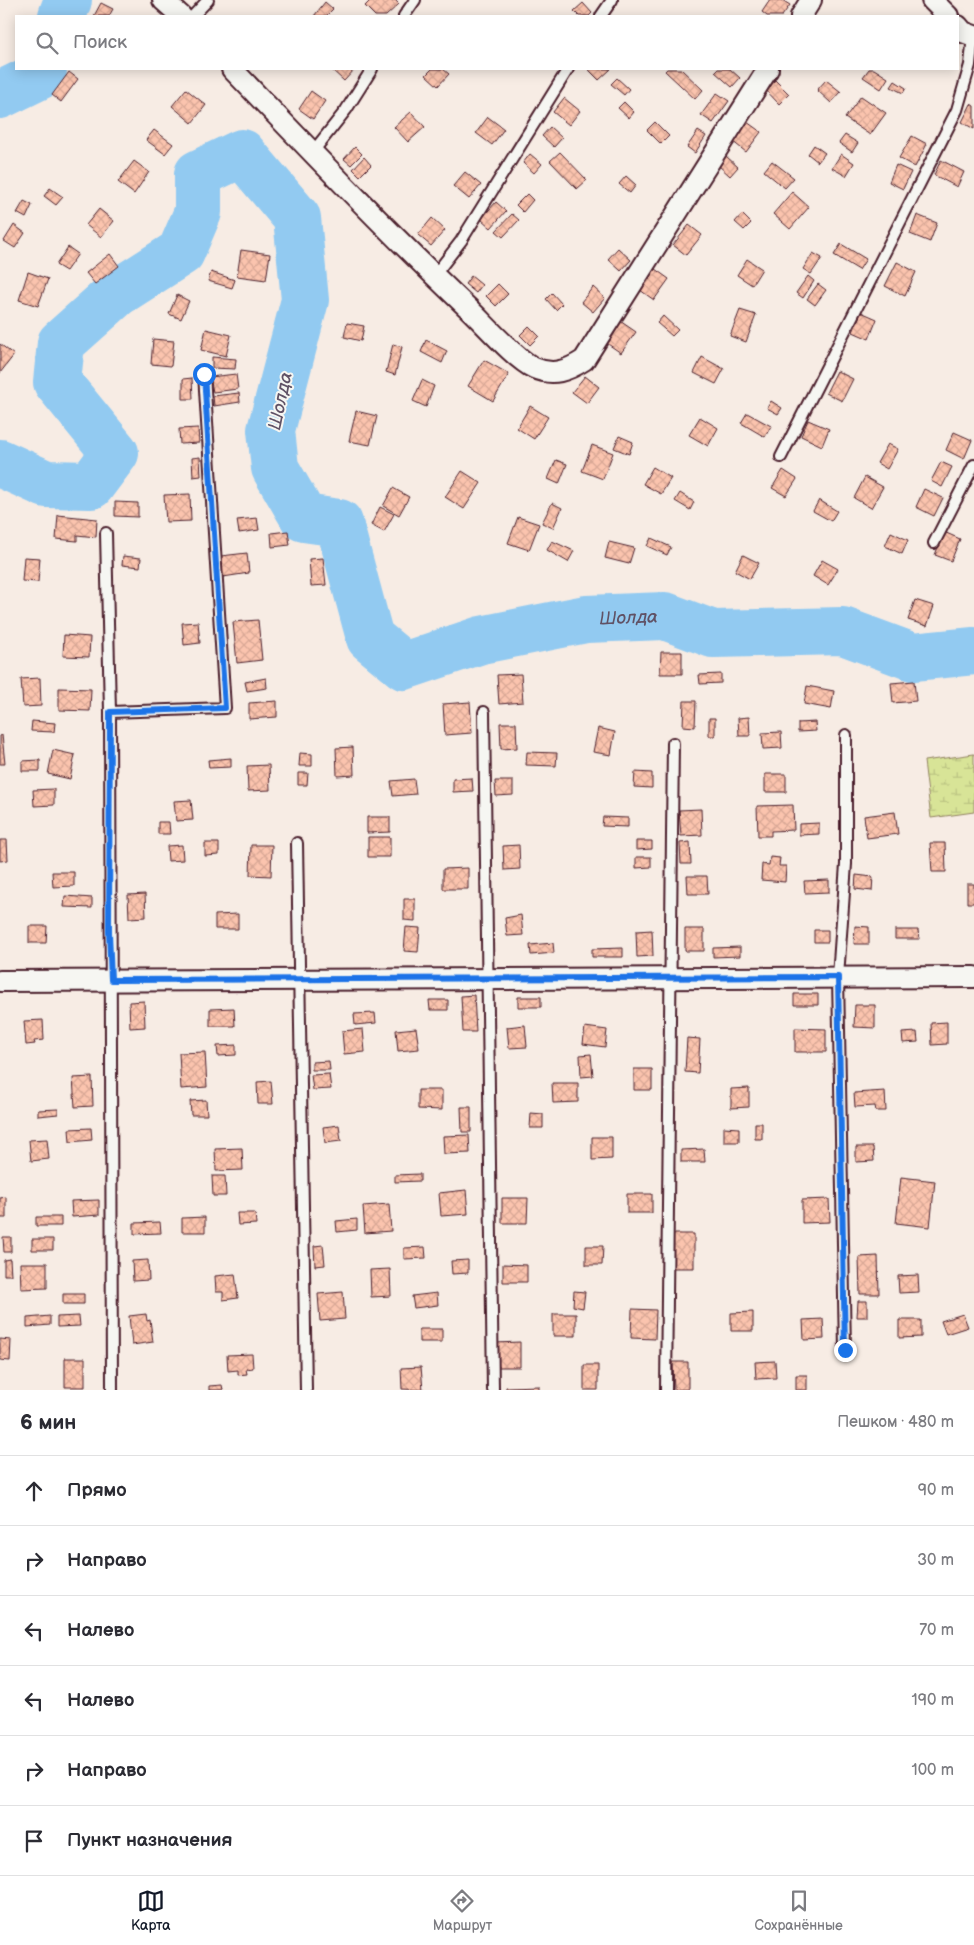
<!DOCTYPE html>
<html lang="ru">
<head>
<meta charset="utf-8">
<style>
  :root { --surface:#fff; --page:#f7f7f7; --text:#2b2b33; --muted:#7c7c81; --line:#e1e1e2; --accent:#111827 }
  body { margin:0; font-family:"Balsamiq Sans",sans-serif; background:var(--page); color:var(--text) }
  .stop { position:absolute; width:15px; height:15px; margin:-11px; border:4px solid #1a73e8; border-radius:50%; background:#fff }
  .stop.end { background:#1a73e8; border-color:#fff; box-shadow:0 1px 5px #0008 }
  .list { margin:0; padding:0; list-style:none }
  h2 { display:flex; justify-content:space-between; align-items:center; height:65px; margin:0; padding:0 20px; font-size:21px }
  h2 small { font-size:16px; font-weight:400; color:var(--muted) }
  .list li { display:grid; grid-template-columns:32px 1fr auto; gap:15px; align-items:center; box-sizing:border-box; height:70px; padding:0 20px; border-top:1px solid var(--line) }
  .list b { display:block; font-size:19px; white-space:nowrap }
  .list em { font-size:16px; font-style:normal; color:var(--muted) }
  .icon { flex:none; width:28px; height:28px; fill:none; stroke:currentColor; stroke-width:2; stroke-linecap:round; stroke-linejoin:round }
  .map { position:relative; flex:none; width:974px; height:1390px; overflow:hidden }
  .search { position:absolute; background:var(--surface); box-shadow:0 2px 12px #0003; left:15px; right:15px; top:15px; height:55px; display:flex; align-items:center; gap:12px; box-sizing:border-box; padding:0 18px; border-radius:0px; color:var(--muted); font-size:19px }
  .sheet { height:485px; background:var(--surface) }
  nav { display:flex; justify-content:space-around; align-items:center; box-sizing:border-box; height:70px; border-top:1px solid var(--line); background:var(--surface); font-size:14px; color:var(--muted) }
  nav a { display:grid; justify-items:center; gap:2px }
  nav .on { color:var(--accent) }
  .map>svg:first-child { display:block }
</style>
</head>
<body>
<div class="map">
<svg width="974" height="1390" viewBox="0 0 974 1390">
  <defs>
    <pattern id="wetland-marsh" width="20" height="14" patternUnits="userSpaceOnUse" patternTransform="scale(1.25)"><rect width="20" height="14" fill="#d8e497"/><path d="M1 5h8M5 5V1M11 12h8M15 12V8" fill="none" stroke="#bbc382"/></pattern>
    <pattern id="building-cross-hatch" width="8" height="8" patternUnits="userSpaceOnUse" patternTransform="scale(1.25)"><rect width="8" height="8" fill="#fbc4ae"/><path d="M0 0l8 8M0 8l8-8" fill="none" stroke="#d9a896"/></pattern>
  </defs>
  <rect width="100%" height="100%" fill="#f7ece4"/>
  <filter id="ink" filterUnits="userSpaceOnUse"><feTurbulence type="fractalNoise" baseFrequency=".02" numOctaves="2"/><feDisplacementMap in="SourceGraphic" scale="10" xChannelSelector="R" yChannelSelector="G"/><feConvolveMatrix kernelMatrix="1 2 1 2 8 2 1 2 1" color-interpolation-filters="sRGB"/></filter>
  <g filter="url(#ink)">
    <path fill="url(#wetland-marsh)" stroke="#918261" d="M974,754v58l-43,6 -7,-57z"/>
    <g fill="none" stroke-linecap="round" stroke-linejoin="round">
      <g stroke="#92caf1" stroke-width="48">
        <path d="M62,16l6,-16"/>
        <path d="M0,95l41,-20 2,-6"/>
        <path id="s1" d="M0,463l46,21 45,1 24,-32 -58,-71 4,-39 56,-50 64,-41 17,-40v-38l44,-21 55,65 8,82 -34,130 4,38 29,50 35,5 31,115 34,28 77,-26 105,-21 79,-3 48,18 130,-3 70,26 61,-6"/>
      </g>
    </g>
    <path fill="url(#building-cross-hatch)" stroke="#4a1f2b" d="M371,0h24l4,4 -13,12h-11l-10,-10z
      M770,0h12l8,5 -8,11h-15l-5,-4z
      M325,2l8,7 -7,7h-12z
      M101,3l12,6 -4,7h-15z
      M583,3l9,10 -3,3h-10l-5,-5z
      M331,69h24l-11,12z
      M432,69h11l6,5 -11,12 -12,-11z
      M590,69h21l-12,11 -10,-10z
      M667,69h14l22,21 -8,9 -30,-28z
      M718,69h12l10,9 -8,9 -17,-15z
      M869,69h5l14,9 -7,11 -18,-12z
      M69,72l9,7 -17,23 -9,-7z
      M772,77l17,17 -10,10 -17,-18z
      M617,78l12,11 -5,6 -13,-11z
      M826,80l15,12 -10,11 -14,-13z
      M895,81l11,7 -3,5 -12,-6z
      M186,89l20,16 -14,18 -20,-17z
      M311,91l14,10 -12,18 -14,-10z
      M717,93l12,8 -16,22 -12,-8z
      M861,96l25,17 -16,22 -25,-17z
      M564,98l16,13 -11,14 -16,-13z
      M624,102l10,10 -5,6 -11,-10z
      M971,104l3,2v23l-12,-7z
      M411,112l14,15 -17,15 -14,-15z
      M488,117l16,12 -12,16 -16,-12z
      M655,122l14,14 -8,8 -14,-14z
      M747,122l14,10 -15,20 -14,-11z
      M550,127l12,11 -8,9 -12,-11z
      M154,130l19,14 -8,10 -19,-14z
      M698,131l8,5 -11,17 -8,-6z
      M845,135l13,8 -6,9 -13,-9z
      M912,136l15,8 -12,23 -16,-9z
      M814,145l11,8 -7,9 -10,-8z
      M355,147l7,7 -11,11 -7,-6z
      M560,152l27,28 -10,9 -27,-28z
      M530,154l12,10 -8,9 -11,-10z
      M841,154l13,9 -8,13 -14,-8z
      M726,156l12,11 -8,9 -12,-11z
      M364,157l7,8 -11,11 -7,-7z
      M941,160l23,12 -7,15 -23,-12z
      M134,161l15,11 -15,22 -16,-12z
      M772,161l22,17 -9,10 -21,-17z
      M896,165l15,7 -8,17 -14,-7z
      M465,172l16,13 -12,14 -16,-13z
      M626,176l10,9 -6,8 -11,-9z
      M50,188l13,9 -7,8 -12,-9z
      M792,192l17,15 -19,22 -17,-15z
      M527,194l6,6 -10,12 -7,-7z
      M24,201l8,4 -6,13 -9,-5z
      M496,202l10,9 -15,17 -10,-9z
      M99,209l15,12 -13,16 -15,-12z
      M512,214l7,6 -16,17 -7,-6z
      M742,214l9,9 -7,7 -9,-8z
      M917,215l20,8 -7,19 -20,-8z
      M432,218l13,12 -14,16 -13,-11z
      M14,225l11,8 -10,15 -11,-7z
      M689,225l13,10 -16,20 -13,-10z
      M841,244l25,15 -7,11 -25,-15z
      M68,247l10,7 -12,17 -10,-6z
      M618,248l13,12 -10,11 -13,-12z
      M241,250l29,4 -4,26 -29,-4z
      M813,253l9,5 -11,16 -8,-5z
      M110,254l9,12 -24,18 -9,-11z
      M747,259l15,10 -10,16 -15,-10z
      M897,262l19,10 -11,24 -20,-10z
      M655,269l14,10 -15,21 -14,-10z
      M28,272l20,7 -10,27 -19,-6z
      M211,272l24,8 -3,8 -24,-7z
      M471,276l11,9 -6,8 -11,-9z
      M808,276l6,5 -11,17 -7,-5z
      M498,284l10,10 -12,12 -10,-10z
      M818,284l8,6 -11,15 -8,-6z
      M593,287l12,11 -12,14 -12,-10z
      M552,293l10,11 -6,6 -10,-11z
      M177,295l12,6 -8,18 -12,-5z
      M740,310l16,5 -10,27 -16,-6z
      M861,312l16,7 -8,20 -16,-7z
      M663,316l15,14 -6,6 -15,-13z
      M620,321l16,11 -15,21 -16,-11z
      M347,323l17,3 -3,15 -17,-4z
      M529,326l10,10 -9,9 -10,-10z
      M206,329l25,6 -5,21 -25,-6z
      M153,339l21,2 -3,25 -20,-2z
      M426,340l21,11 -5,12 -21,-11z
      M0,344l14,11 -14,18z
      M393,344l9,3 -7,28 -9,-3z
      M212,357l24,2 -1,10 -23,-1z
      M702,357l22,12 -8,15 -22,-11z
      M484,360l25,14 -16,27 -25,-15z
      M837,371l16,8 -11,22 -16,-8z
      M236,374l2,15 -25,3 -3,-15z
      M585,376l14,11 -12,16 -15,-11z
      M192,378l1,21h-10v-20z
      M422,380l12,6 -8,21 -13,-6z
      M239,393l1,9 -26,4 -1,-10z
      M771,401l11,7 -4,6 -11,-6z
      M530,406l18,11 -14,22 -17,-11z
      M356,411l21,5 -7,29 -21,-4z
      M747,413l24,13 -6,11 -24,-14z
      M700,417l18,11 -10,18 -19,-11z
      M808,420l21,9 -7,17 -21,-10z
      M198,428l1,15 -19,1 -1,-15z
      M954,432l18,8 -8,19 -18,-9z
      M619,436l14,6 -4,12 -15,-6z
      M888,444l10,5 -11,20 -10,-6z
      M592,445l21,8 -10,26 -21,-8z
      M200,457l1,19 -8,1 -1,-19z
      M556,460l11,4 -8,20 -11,-5z
      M941,462l11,5 -10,20 -11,-6z
      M653,467l18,11 -10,16 -18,-10z
      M783,470l14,9 -11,17 -14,-8z
      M462,471l19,12 -17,26 -19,-12z
      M865,477l18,10 -12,21 -17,-10z
      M393,488l16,9 -10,18 -16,-9z
      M924,489l19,9 -9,18 -18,-9z
      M680,493l14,9 -4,8 -15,-9z
      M190,494l1,27 -25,1 -2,-27z
      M819,500l18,11 -6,10 -18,-10z
      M115,502l23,1v14l-23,-1z
      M552,503l10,5 -9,20 -11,-5z
      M380,507l14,7 -10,18 -13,-7z
      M58,515l39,4 -1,18 -19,-2v6l-21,-2z
      M518,517l21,7 -10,26 -21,-7z
      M257,518l2,12 -20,3 -2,-13z
      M288,531l2,14 -18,2 -1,-14z
      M891,532l17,8 -6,14 -17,-8z
      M944,532l16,7 -9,22 -16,-6z
      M651,538l20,9 -4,8 -20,-9z
      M552,541l22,10 -6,11 -21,-12z
      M609,542l25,6 -5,16 -24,-6z
      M247,553l2,20 -26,4 -2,-21z
      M743,555l16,8 -9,16 -15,-8z
      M123,556l18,2 -1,9 -18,-2z
      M24,557l16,1 -2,24 -16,-1z
      M323,558l3,27 -15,1 -2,-27z
      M822,560l16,9 -10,16 -15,-9z
      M915,600l19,6 -7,20 -19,-6z
      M258,620l4,40 -25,3 -4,-41z
      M198,622l2,21 -16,2 -2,-22z
      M64,635l26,2 -1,20 -26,-1z
      M661,652h21v22h-22z
      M521,674l2,28 -24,2 -2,-29z
      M721,674v9l-21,1 -1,-9z
      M40,678l1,28 -18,1 -2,-28z
      M266,678l1,10 -20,3 -2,-9z
      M914,681l2,20 -23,2 -2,-20z
      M807,686l27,5 -3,18 -27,-5z
      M59,688l32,1 -1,22 -31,-1z
      M277,701v16l-28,2v-16z
      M684,701h12l-1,26 -12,-1z
      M470,702l2,31 -27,2 -2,-31z
      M749,717l1,19h-11l-1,-18z
      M709,718h6v18h-6z
      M32,721l23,2 -1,9 -23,-1z
      M815,722l1,9 -18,1v-9z
      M500,723h16l1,25 -16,1z
      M598,728l17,4 -4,23 -18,-3z
      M781,732l1,16 -19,1 -1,-16z
      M2,735l3,29h-5v-28z
      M353,747l1,28 -17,1 -1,-28z
      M53,750l22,5 -5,24 -22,-5z
      M527,752l30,1 -1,13 -30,-1z
      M300,753l12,1v12h-13z
      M231,758v9l-22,1 -1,-8z
      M40,760v11h-18v-10z
      M269,765l1,25 -22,1 -1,-25z
      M635,772l17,1v15l-18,-1z
      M298,773h10l-1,12h-9z
      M765,774h21v18h-21z
      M472,778l1,13 -20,1v-13z
      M414,779l2,15 -23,2 -2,-15z
      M495,781h18v14l-17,1z
      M54,789v16l-20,1 -1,-16z
      M191,800l2,20 -17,1 -2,-20z
      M793,805l1,25 -23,1v5h-13l-1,-30z
      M701,809l1,26 -21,1 -2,-26z
      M895,812l3,22 -31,4 -3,-22z
      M367,817h23v15l-23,1z
      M603,817l25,1v9l-26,-1z
      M158,822h11l1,12h-12z
      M819,823v11l-20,1v-11z
      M368,837h22v20h-22z
      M0,840h7l1,20 -8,1z
      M636,841h16v8l-16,1z
      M690,842l1,22h-10l-1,-21z
      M205,843h14v12l-14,1z
      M930,843h15l1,29h-14z
      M182,845l1,15 -15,1 -1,-15z
      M251,845h21l-1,31 -21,-1z
      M519,845l1,24 -16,1 -1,-24z
      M636,857h15v10l-15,1z
      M770,857l10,1 -1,8h7l-1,16 -24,-2 1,-16 7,1z
      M468,868v21h-25v-20z
      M52,872h22v14l-21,1z
      M856,875l17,2 -1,14 -17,-2z
      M687,876h20l1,18h-20z
      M829,880v12l-24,1 -1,-12z
      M967,884h7v19h-7z
      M145,894l1,23 -17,1 -1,-23z
      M65,896l27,2v10l-28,-1z
      M404,899h11v22l-11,-1z
      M238,914v15h-23v-14z
      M521,915l2,20 -16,1 -2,-18z
      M29,926h18l-1,17h-17z
      M855,926l14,1v17h-15z
      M406,927l14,1 -2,24 -14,-1z
      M685,929h19v22h-19z
      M652,930l1,26 -16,1 -1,-26z
      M814,930h14v12h-14z
      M895,930h23l1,9h-24z
      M553,943l1,10 -23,2 -1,-10z
      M740,947v9l-27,1v-9z
      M623,948v9h-31v-8z
      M794,994h24v11h-24z
      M474,995l2,37h-13l-2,-36z
      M518,997h23v10h-23z
      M429,1000h19v10h-18z
      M144,1001l1,26 -15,1 -1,-26z
      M855,1005h20v23l-21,-1z
      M234,1008l1,18h-25v-17z
      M375,1013l1,10 -21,2 -1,-11z
      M43,1020l1,20 -10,1 1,3 -9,1 -2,-24z
      M947,1022v22l-15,1 -1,-22z
      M525,1025l2,22 -18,1 -2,-21z
      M585,1027l22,3 -2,17 -22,-3z
      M416,1028l3,21 -21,2 -2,-21z
      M795,1028l31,1v23h-31z
      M363,1029l2,23 -21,2 -2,-23z
      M917,1032l1,10 -15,1 -1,-10z
      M687,1038l13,1 -2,34 -13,-1z
      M236,1045v10l-18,1 -1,-10z
      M205,1052l2,35 -26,2 -2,-36z
      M591,1054l2,22 -12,1 -1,-22z
      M329,1061l1,9h-18v-8z
      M634,1069h18v21h-18z
      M329,1074l2,15 -18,1 -2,-15z
      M92,1077l1,29 -18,1 -2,-29z
      M271,1081l2,23h-15l-1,-22z
      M552,1083h26v19l-25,1z
      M749,1088v19l-18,1v-19z
      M418,1090h24v20l-24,-1z
      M885,1091l1,20h-10l-1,-5 -20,1 -1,-14z
      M206,1100l1,15h-16l-1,-14z
      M461,1107h10v25h-9z
      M58,1109v5l-20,2v-6z
      M531,1113l12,1v14h-13z
      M755,1123h7v16h-7z
      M339,1125l2,16 -16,2 -2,-16z
      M724,1127l15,1v14h-15z
      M91,1128l1,12 -22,2 -1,-13z
      M469,1135l1,18 -26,1 -1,-18z
      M592,1137h20v22l-20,1z
      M47,1139l2,20 -18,2 -2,-21z
      M856,1147h17l1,14 -18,1z
      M242,1148l1,22 -27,1 -1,-22z
      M704,1149l1,13h-24v-12z
      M420,1174v7l-25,1v-7z
      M212,1176h13l1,20h-13z
      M901,1177l34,4 -5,46 -34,-4z
      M466,1190l2,24 -27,2 -2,-23z
      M627,1194h25v19h-25z
      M6,1197v21h-6v-20z
      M502,1198h26l-1,25h-25z
      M829,1199l1,23 -28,1v-23z
      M99,1200v15l-27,2 -1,-16z
      M389,1204l2,27 -26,2 -2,-27z
      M237,1213h18l1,11 -18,1z
      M36,1217h25v9h-25z
      M205,1217v15h-23v-14z
      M357,1219v11l-20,2 -1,-11z
      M160,1222l1,11 -27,1v-11z
      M673,1234h21v34h-21z
      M3,1237h8v15h-7z
      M32,1239h21v11h-21z
      M323,1245l2,20 -10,1 -1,-20z
      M586,1246h17l-1,19h-16z
      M425,1247l1,11 -22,1v-11z
      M878,1256l1,38h-19l-1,-37z
      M10,1259l1,16h-7v-15z
      M148,1260l1,20 -16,1 -1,-20z
      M468,1260v13l-16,1 -1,-13z
      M20,1263h27v25l-26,1z
      M503,1264l24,1v17h-24z
      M390,1269l1,27 -20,1 -1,-27z
      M235,1274l3,24 -15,2v-8h-7l-1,-16z
      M918,1275l1,17 -20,1 -1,-17z
      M574,1291l11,1 -2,16 -10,-2z
      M343,1292l2,27 -25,2 -2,-27z
      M437,1293l1,12 -24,3 -2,-12z
      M63,1294h21v10h-21z
      M858,1301h9v16h-10z
      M632,1309l24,1 -1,29 -24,-1z
      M753,1312v19h-22v-18z
      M146,1314l1,7 3,-1 3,22 -21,3 -3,-29z
      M553,1314h23v22h-23z
      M963,1314l5,13 -22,7 -5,-13z
      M50,1316v9l-23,2v-9z
      M79,1316l1,10 -23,1v-10z
      M823,1319l1,20 -20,1 -1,-20z
      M899,1320h22v17l-22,1z
      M419,1329h23v13h-23z
      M0,1339l11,1 -1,21 -10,-1z
      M520,1342v25h-24l-1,-24z
      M252,1354l1,14 -7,1 1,5 -9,1v-5l-10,1 -1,-16z
      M65,1358h20v29h-20z
      M775,1361l1,17 -20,1 -1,-17z
      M673,1362h15v27l-14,1z
      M584,1365h14v25h-14z
      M421,1367l2,23 -21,-1 -1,-21z
      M796,1375h11v15h-11z
      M222,1385l1,5h-14v-4z
      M539,1386v4h-33v-3z"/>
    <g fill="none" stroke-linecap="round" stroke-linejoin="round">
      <g stroke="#4a1f2b" stroke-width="14">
        <path id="service" d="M193,16l15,-16
          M404,16l11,-16
          M601,16l11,-16
          M312,153l34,-43 26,-41
          M434,276l27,-35 107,-172
          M781,457l176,-347 13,-45 3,-30
          M106,533l4,179 2,678
          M934,543l40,-78
          M110,712l115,-4 -21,-334
          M484,712l9,678
          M297,843l9,547
          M845,1350l-7,-373 8,-113v-129
          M666,1390l7,-647"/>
      </g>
      <g stroke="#4a1f2b" stroke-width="24">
        <path id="minor" d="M163,0l18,16
          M932,0l16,16
          M801,16l10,-16
          M958,26l5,6 11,4
          M232,69c77,80 154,161 235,238 17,16 48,52 67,61 19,8 33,3 50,-8l184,-291
          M0,981l974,-4"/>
      </g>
      <use href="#service" stroke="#f6f6f2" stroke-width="10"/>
      <use href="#minor" stroke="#f6f6f2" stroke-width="20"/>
    </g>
  </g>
  <g fill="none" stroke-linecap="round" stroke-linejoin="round" filter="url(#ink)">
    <path stroke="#1a73e8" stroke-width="6" d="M204,374l21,334 -115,4 -1,220 2,48 727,-3 7,373"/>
  </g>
  <g text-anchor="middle" stroke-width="4" stroke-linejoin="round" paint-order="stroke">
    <g font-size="18" font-style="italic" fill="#605266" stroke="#f6f6f2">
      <text transform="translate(280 401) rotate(-78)" y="6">Шолда</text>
      <text dy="6" stroke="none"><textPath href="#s1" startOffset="1375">Шолда</textPath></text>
    </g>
  </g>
</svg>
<div class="stop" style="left:204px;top:374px"></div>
<div class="stop end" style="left:845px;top:1350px"></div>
<div class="search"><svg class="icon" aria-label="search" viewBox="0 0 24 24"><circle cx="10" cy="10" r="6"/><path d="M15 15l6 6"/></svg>Поиск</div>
</div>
<section class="sheet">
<h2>6 мин<small>Пешком · 480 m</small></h2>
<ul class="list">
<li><svg class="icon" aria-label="ahead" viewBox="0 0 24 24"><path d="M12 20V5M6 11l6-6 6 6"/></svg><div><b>Прямо</b></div><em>90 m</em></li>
<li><svg class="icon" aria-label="right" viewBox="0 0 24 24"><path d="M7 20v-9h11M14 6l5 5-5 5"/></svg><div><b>Направо</b></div><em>30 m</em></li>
<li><svg class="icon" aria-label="left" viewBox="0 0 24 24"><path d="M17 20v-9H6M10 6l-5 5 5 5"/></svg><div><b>Налево</b></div><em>70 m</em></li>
<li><svg class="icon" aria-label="left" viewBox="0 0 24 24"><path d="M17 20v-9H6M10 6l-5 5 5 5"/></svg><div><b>Налево</b></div><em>190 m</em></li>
<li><svg class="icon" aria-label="right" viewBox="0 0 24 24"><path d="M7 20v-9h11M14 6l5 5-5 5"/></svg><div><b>Направо</b></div><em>100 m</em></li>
<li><svg class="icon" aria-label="arrive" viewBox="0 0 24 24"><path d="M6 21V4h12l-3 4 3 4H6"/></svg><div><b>Пункт назначения</b></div></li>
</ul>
</section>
<nav>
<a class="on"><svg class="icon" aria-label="map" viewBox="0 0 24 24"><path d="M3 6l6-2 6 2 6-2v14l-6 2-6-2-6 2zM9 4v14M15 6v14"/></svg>Карта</a>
<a><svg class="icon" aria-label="directions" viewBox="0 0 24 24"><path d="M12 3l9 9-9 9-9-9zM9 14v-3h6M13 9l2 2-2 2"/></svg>Маршрут</a>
<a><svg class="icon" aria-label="saved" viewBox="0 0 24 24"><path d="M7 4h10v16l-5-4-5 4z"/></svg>Сохранённые</a>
</nav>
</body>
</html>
